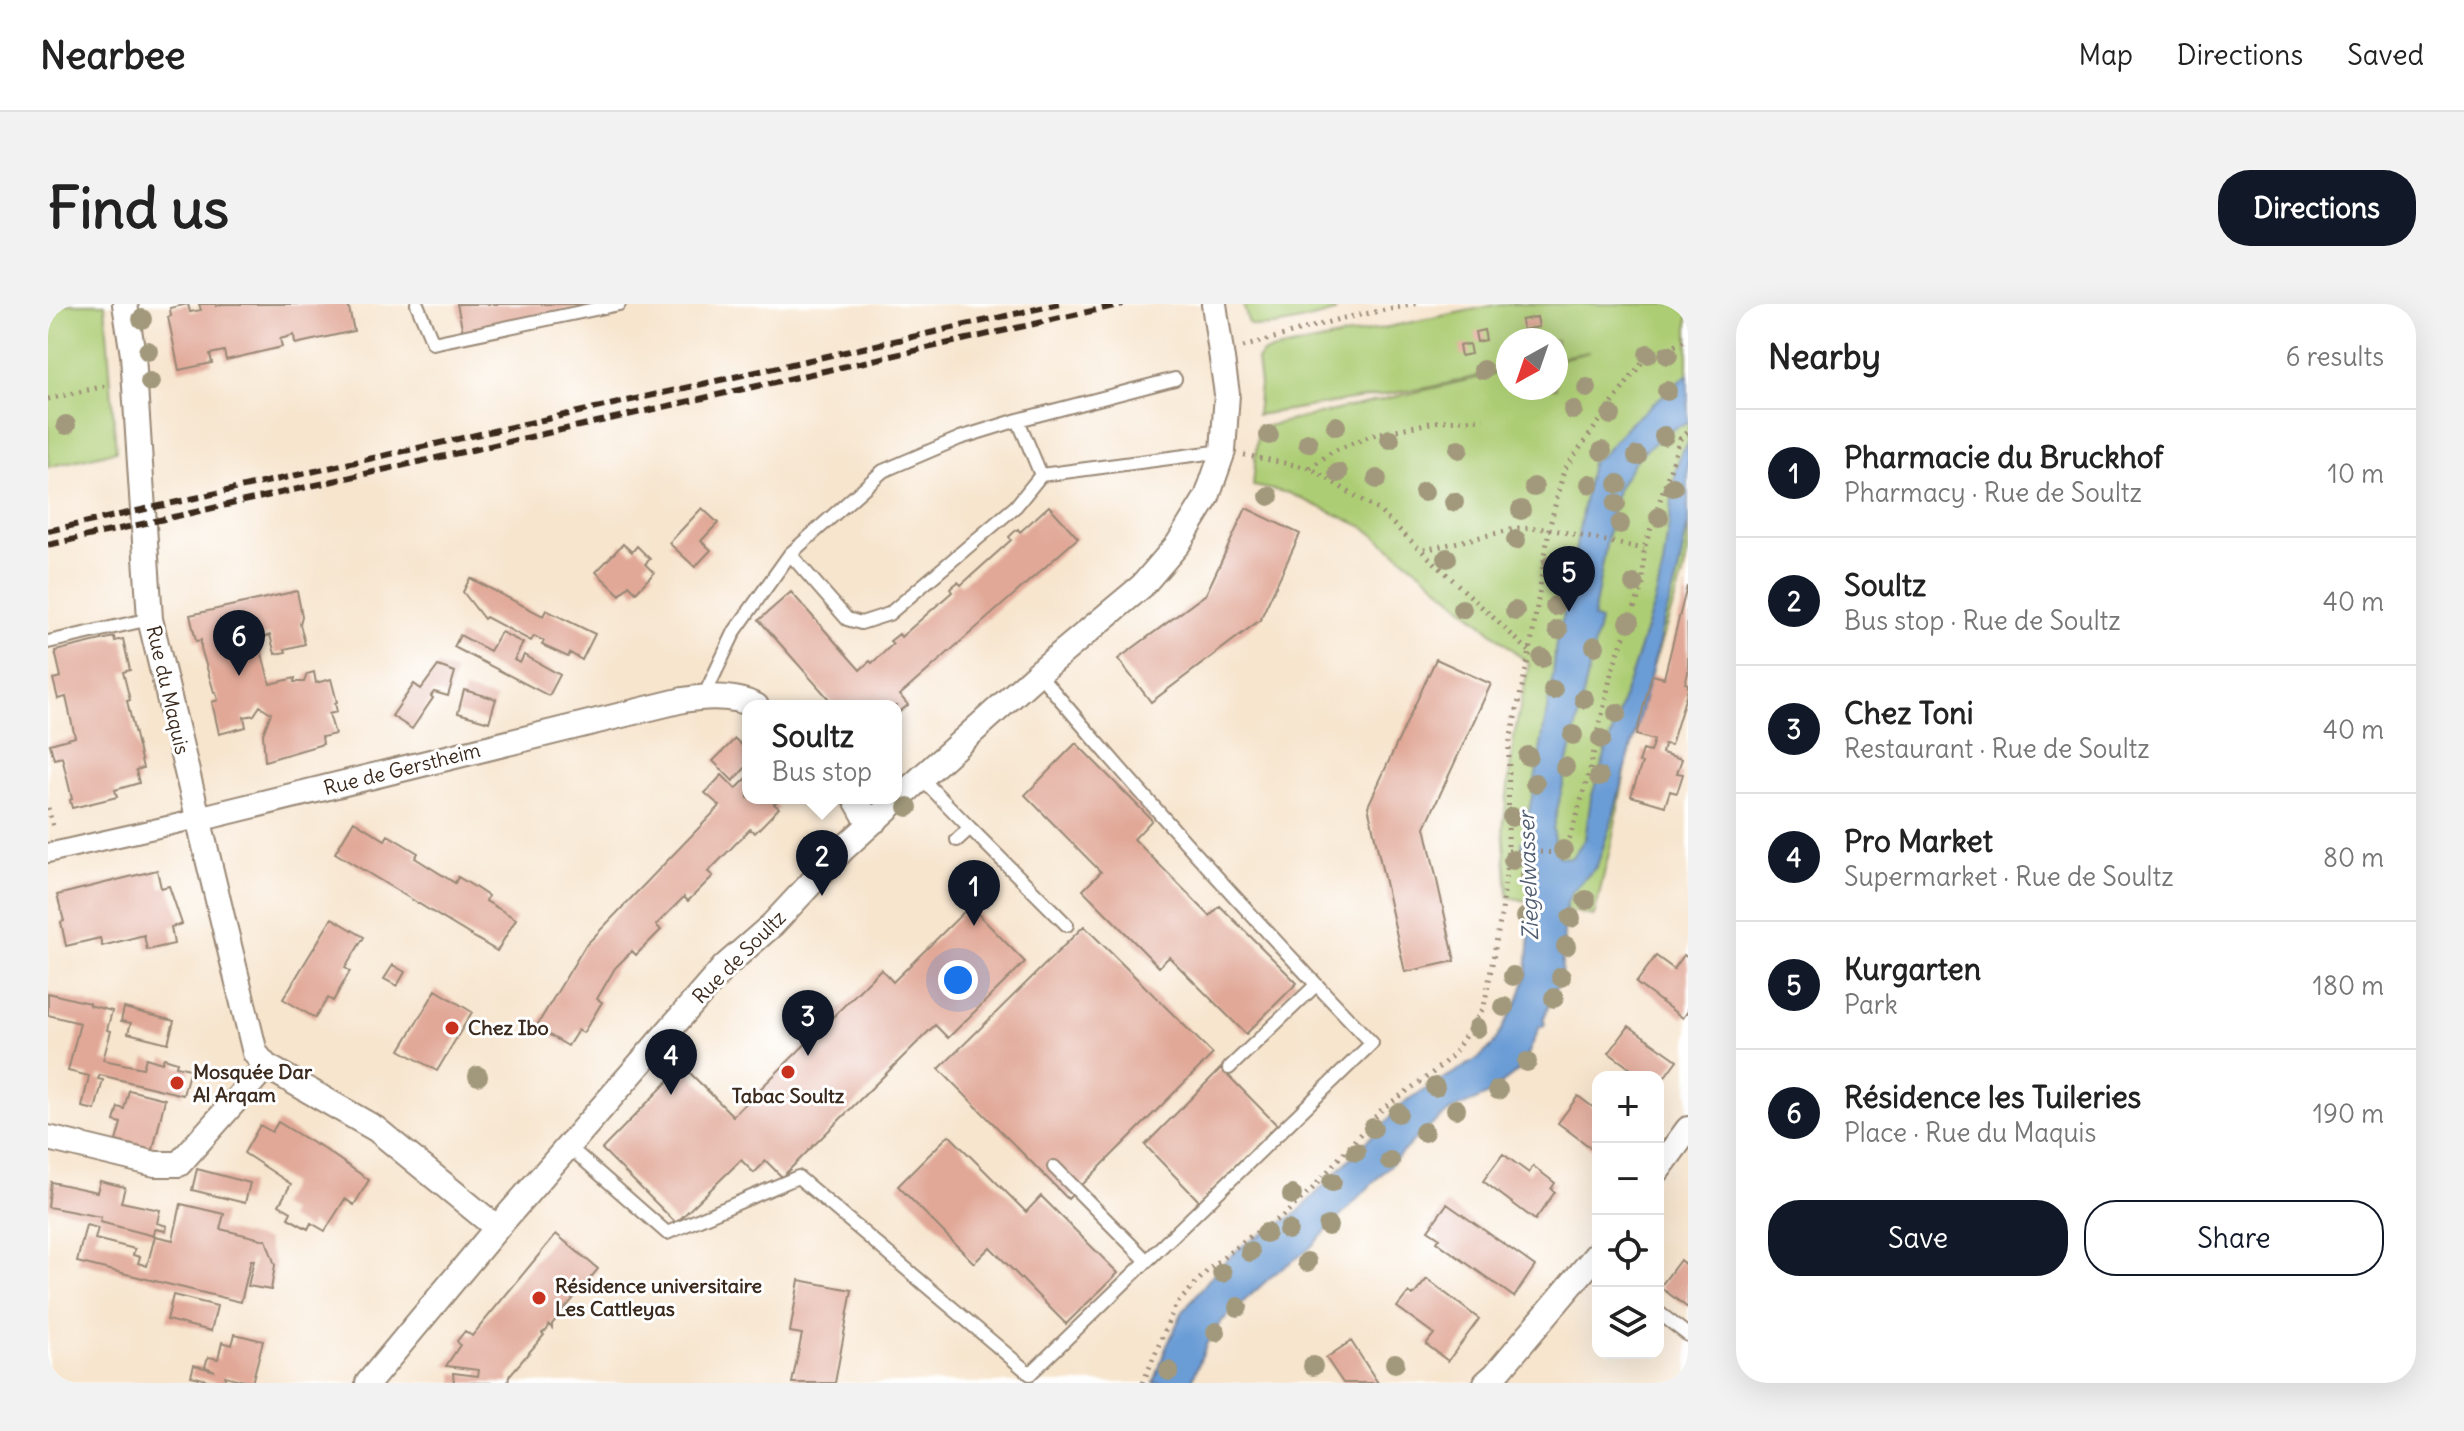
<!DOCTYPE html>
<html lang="en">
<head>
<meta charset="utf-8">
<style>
  :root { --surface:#fff; --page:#f2f2f2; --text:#222; --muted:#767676; --line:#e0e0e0; --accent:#111827 }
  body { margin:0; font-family:Delius,sans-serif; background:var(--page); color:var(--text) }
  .controls { position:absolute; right:24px; bottom:24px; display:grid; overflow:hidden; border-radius:16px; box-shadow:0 8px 32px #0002 }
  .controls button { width:72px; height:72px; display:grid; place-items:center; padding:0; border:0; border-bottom:2px solid var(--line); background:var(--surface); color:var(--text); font:40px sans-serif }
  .compass { position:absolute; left:1448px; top:24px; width:72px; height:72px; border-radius:50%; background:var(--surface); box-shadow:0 8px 32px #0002; rotate:220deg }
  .you { position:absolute; left:910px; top:676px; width:28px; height:28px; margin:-20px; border:6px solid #fff; border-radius:50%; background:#1a73e8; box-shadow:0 0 0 12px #1a73e833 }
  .badge { display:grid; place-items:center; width:52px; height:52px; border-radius:50%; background:var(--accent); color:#fff; font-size:26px; font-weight:700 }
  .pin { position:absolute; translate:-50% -66px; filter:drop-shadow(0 2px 4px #0008) }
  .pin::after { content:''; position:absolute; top:42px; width:28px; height:24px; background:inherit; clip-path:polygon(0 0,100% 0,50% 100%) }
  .popup { position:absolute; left:694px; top:396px; width:160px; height:104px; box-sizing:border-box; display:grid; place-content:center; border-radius:16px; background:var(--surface); filter:drop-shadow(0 2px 6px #0005); font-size:26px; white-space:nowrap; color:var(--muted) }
  .popup b { font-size:30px; color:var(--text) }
  .popup::after { content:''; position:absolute; left:50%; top:100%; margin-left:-16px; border:16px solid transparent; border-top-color:var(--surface) }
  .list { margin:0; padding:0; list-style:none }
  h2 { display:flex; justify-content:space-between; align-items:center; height:104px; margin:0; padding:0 32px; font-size:34px }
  h2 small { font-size:26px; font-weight:400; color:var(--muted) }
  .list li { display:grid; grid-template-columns:52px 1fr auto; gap:24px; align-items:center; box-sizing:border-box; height:128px; padding:0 32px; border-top:2px solid var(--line) }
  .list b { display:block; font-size:30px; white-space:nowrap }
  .list p { margin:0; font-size:26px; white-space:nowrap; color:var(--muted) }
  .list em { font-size:26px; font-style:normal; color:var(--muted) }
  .actions { display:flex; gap:16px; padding:24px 32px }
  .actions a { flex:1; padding:18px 0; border:2px solid var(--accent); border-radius:32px; text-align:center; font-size:28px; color:var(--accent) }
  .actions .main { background:var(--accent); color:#fff }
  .icon { flex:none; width:44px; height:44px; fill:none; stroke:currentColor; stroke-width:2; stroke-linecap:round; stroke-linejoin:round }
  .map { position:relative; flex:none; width:1640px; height:1079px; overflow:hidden; border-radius:32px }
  header { display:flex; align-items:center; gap:48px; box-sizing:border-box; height:112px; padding:0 40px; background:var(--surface); border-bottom:2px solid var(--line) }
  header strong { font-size:38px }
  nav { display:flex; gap:44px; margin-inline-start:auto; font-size:28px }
  .intro { display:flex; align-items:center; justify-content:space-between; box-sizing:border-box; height:192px; padding:0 48px }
  h1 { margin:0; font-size:56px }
  .button { padding:20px 36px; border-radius:32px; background:var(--accent); color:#fff; font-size:28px; font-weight:700 }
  main { display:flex; gap:48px; padding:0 48px }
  aside { flex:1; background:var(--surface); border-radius:32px; box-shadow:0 8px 32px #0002 }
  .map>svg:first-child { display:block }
</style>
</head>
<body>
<header>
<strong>Nearbee</strong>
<nav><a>Map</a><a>Directions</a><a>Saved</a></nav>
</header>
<div class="intro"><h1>Find us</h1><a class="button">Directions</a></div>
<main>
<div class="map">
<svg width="1640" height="1079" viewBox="0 0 1640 1079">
  <rect width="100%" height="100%" fill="#fff"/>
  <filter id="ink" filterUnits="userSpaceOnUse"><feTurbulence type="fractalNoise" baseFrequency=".0125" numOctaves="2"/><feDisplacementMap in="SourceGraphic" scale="16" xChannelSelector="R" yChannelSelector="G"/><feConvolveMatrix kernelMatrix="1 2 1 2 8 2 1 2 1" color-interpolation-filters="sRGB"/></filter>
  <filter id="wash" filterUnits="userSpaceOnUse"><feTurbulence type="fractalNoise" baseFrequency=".006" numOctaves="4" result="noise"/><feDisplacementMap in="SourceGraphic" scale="32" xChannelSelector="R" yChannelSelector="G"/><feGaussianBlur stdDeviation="1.8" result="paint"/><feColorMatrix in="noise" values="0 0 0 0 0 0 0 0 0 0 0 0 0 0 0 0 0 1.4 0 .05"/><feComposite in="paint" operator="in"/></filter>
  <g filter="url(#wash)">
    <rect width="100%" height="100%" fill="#f7e5ce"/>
    <path fill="#adcd75" stroke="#747c4a" stroke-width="2" d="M0,0h57l11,147 -68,16z
      M1195,0h91l1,8c-20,5 -68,20 -86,12z
      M1452,0h188v249l-6,26 -47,141 -23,120 -18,76 -86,-19 -5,-69 11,-91 15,-73 -105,-90 -60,-47 -75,-34 -36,-7 5,-58 250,-57v17h48v-28l33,-8 -33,6v-18h-48v29l-76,18 -175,28 3,-30 -3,-25 5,-7z"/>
    <path fill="#6b9cd5" stroke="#53637a" stroke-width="2" d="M1640,70v49l-13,5 -30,22 -12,13 -16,27 -4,16 -20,112 7,3 -47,208 5,27 13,2 14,-19 6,-41 64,-197 8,-34 13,-98 5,-16 7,-10v81l-11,54 -17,56v5l-48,181 -15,46 -26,27 -5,13 -5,70 -18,44 2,3 -2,4 -3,-1 -13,31 -9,14 -31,24 -37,16 -29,22 -113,117 -34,24 -53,48 -14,21 -16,40h-37l12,-35 16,-35 36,-45 24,-22 54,-32 111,-114 72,-42 14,-13 26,-46 8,-25 6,-80 -5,-45h-6l-1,-7 5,-1v-17l7,-32 20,-117 3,-33 9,-34 26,-146 14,-10 23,-27z"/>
    <g id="blocks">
      <path fill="#e1a897" d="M140,0l2,8 11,-2 -2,-6h17v2l6,-2h126l6,27 -59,13 -1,-9 -14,4 2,8 -56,13 -2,-9 -14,3 2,9 -33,7 -11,-53 3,-1 -1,-8z
        M409,0h136l-130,28z
        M1489,13l2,10 -16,3 -2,-10z
        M1436,26l2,10 -9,2 -2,-10z
        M1421,40l2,10 -10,2 -2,-10z
        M1001,202l29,32 -178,157 8,10 -12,10v-9h-61l-76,-86 32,-28 69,78 10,-9 2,2 21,-19 -3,-3 9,-7 2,3 51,-45 -2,-3 3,-3 5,-4 3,3 50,-45 -2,-3 4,-4 5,-4 2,3z
        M654,204l16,15 -17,18 10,9 -16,17 -26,-24z
        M1198,204l54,26 -40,86 -109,82 -33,-43 88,-65z
        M575,240l9,8 5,-6 13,13 -5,5 9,9 -18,19 -7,-7 -9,10 -24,-23z
        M422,274l73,38 3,-6 49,24 -13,26 -12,-7 -2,4 -26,-12 2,-4 -10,-5 -3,5 -45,-24 -2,2 -21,-27z
        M1639,282l1,87 -3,10 3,1v5l-17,56 -7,-1 -2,9 20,6 -5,14 6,1 -6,19 -7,-2 -5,15 -34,-10 11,-33 -3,-1 4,-12 7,2 4,-12 -18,-5 16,-60 12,3z
        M249,287l5,25 -2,8 5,20 -20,5 1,3 -11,2 -5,-19 -12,4 12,45 25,-6 -1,4h10l3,-8 7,-2 2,11 15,-4 6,23 -2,1 2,9 -8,2 6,20 -13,3 1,7 -58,17 -2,-27 8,-21 -11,-7 -6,9 -10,2 2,10 -27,7 -7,-32 6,-2 -2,-8h-2l-13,-44v-8l-5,1 -6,-26z
        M453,328l22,11 -9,17 6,3 4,-8 36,20 -11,21 -95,-49 6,-12 30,16z
        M66,333l1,4 8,-2 7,31 -7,2 7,28 -3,1 16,67 -7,2 3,13 -24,7 2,7 -45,11 -2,-8 2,-1 -10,-42 -8,2 -4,-15 25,-7 -9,-40 -8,2 -5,-20 8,-2 -6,-26z
        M1388,355l55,25 -66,143 30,134 -50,11 -37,-166z
        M390,362l17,6 -7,24 -14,-4 -3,4 2,2 -21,31 -20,-13 22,-32 7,5z
        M416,386l32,9 -7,23 -31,-9z
        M687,435l13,12v14l-15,16 -20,-20z
        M1028,439l76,77 -18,19 76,77 10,-10 77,77 -51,51 -77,-77 -10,10 -76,-77 18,-18 -76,-77z
        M674,471l14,14 12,-12v21h32l-6,6 5,4 -24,25 -5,-4 -42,43 5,4 -25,25 -4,-4 -28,28 5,5 -25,25 -4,-4 -17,17 -18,31 5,3 -10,17 -9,14 -5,-3 -10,16 -32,-19 49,-81 135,-140 -15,-13z
        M306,517l31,19 3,-5 30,18 -3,5 40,25 3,-6 15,9 15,10 -2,5 30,18 -19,32 -162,-98z
        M109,566l4,18 8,-2 13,38 -11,3 3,17 -27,6 -3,-15 -42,11 -2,-8 -34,8 -5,-24 3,-1 -7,-26z
        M922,602l55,56 -77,76 -13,-13 -153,152 -16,-16 -12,12 -13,-13 -65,63 -74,-74 81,-83 50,50 148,-147 12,13z
        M284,614l32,19 -19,31 5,3 -9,16 -8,14 -5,-3 -13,20 -32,-19z
        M1036,622l129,128 -145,145 -129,-130z
        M1636,651l4,3v53l-5,7 -47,-35 20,-27 18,13z
        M345,661l12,7 -8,14 -13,-7z
        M388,686l36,22 -35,59 -37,-21z
        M0,689l41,10v2l23,6 -5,19 4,1 -8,29 40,8 3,-10 16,5 2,-5 13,4 -1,4 14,3 -7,26 -83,-20 -2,4 5,1 -8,30 -13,-3 7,-31 -21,-5 12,-48 -32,-8z
        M76,704l50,13 -6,22 -40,-10 3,-10 -10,-2z
        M1581,722l48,34 -19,26v-9h-16l-33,-24z
        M1173,764l56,57 -78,76 -54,-56z
        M81,786l36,9 -12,51 -37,-9 5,-18 -7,-2 4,-14 6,2z
        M1530,792l20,15v42l-40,-30z
        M230,818l38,23 1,-1 52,36 -15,25 -9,-6 -20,32 -14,-8 -3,6 -20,-11 3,-6 -12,-7 12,-21 -47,-31 16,-28 12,7z
        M901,831l77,77 15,-16 77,77 -52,51 -76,-77 -16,16 -76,-77z
        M1455,850l26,19 4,-7 22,17 -4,6 4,3 -20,28 -52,-39z
        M149,865l53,14 -5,20 -53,-13z
        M52,877l25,6 -4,15 39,8 -3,13 10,3 -1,5 -11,-2 -1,7 -54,-14 1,-5 -53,-10 3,-25 46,10z
        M133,900l43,10 -4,15 46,11 9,25 -4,25 -23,-4 6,-26h-3l-10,42 -164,-40 9,-37 12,3 -3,11 40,10 -2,6 7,2 -2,6 9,3 8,-30 18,4z
        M1399,900l88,62 -21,31 -77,-55 3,-4 -12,-8z
        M508,930l42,35 -46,55v4l-3,-3 -2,5 -5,3 2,2 -35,41 -1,7h-54l-1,-10 25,3 1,-6 -33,-4 14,-21 -3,-4 8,-10 7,5z
        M1632,956l8,7v41l-28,-21z
        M1379,975l52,40 -31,42 -22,-17 8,-10 -37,-27 11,-14 5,3z
        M751,976l53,10 -17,93h-43l10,-49 -12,-2z
        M125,991l44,11 -6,25 -44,-11z
        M187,1030l28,7 -11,42 -27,-7 -1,7h-4l-29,-7 3,-11 21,6 -10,-4 2,-7 2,-3 9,2 4,-17 10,3z
        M1303,1037l27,42h-35l-17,-25z"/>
    </g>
  </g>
  <g filter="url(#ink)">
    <use href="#blocks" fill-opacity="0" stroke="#998876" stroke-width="2"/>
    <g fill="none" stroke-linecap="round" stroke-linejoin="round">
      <g stroke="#998876" stroke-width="16">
        <path id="service" d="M369,0l16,39 186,-39
          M970,116l157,-41
          M742,250l57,65 14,4 28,-9 127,-108 25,-31
          M0,338l102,-23
          M656,392l31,-65 55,-77 93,-83 77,-33 58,-18 23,55 182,-24
          M873,474l49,50 -13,12
          M922,524l97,97
          M1181,764l87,-83
          M520,842l99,87 131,-56 232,197 342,-331c-115,-120 -227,-243 -334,-370
          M1006,863l93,94
          M1610,1008l30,23"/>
      </g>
      <g stroke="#998876" stroke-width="22">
        <path id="pedestrian" d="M0,549l150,-34"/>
      </g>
      <g stroke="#998876" stroke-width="28">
        <path id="minor" d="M77,0l8,51 17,264 105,434 11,13 110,63 121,99
          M807,494l9,16 12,6
          M150,515l485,-119c24,-4 51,-5 73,6
          M0,834l107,26h24l87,-98
          M1610,866l30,-41
          M320,1079l129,-155 228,-262 47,-41 70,-75 79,-72 117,-105 104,-87 36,-42 29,-47 16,-46 4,-57 -13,-90
          M1438,1079l9,-8 103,-122"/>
      </g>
      <path stroke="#998876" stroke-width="5" stroke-dasharray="2 6" stroke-linecap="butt" d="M1195,43l96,-28 77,-15
        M0,95l62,-14
        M1196,151l66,13 68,42 151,141
        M1262,164l23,-17 43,-17 64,-13 44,-2
        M1376,246l95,-22 30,1 95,20
        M0,504l6,22
        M1460,547l57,2 24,-79 23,-104 31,-86 1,-35 36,-110 8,-7
        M1095,1079l32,-77 34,-37 36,-29 39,-25 29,-27 69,-79 49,-35 21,-18 32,-49 18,-96 6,-60 1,-106 21,-94 19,-122 15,-59 81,-112 43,-18"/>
      <use href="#service" stroke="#fff" stroke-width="12"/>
      <use href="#pedestrian" stroke="#fff" stroke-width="18"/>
      <use href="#minor" stroke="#fff" stroke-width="24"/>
      <path stroke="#3b2a1e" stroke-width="6" stroke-dasharray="12 6" stroke-linecap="butt" d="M0,227l1011,-227
        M0,241l1075,-241"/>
    </g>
    <g fill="#a2997c">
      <circle cx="94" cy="15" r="10"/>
      <circle cx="100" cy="47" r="10"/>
      <circle cx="1600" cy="50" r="10"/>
      <circle cx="1620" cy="51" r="10"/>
      <circle cx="1435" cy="66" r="10"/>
      <circle cx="102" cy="78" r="10"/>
      <circle cx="1539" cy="84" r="10"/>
      <circle cx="1619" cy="87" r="10"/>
      <circle cx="1525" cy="106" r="10"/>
      <circle cx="1563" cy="111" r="10"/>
      <circle cx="18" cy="121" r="10"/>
      <circle cx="1288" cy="122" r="10"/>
      <circle cx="1221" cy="131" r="10"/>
      <circle cx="1616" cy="132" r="10"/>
      <circle cx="1342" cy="135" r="10"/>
      <circle cx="1260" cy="139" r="10"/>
      <circle cx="1411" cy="145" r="10"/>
      <circle cx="1554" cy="147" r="10"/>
      <circle cx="1589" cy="152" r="10"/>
      <circle cx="1290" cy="169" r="10"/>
      <circle cx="1329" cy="175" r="10"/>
      <circle cx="1542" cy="180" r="10"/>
      <circle cx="1570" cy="180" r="10"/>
      <circle cx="1486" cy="183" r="10"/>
      <circle cx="1625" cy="183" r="10"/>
      <circle cx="1376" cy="188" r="10"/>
      <circle cx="1221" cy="192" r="10"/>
      <circle cx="1406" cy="198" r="10"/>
      <circle cx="1568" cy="200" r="10"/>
      <circle cx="1473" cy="206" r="10"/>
      <circle cx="1611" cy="213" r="10"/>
      <circle cx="1572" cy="220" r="10"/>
      <circle cx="1468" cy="236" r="10"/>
      <circle cx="1399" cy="254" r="10"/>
      <circle cx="1504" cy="260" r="10"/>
      <circle cx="1586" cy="280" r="10"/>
      <circle cx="1507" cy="302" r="10"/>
      <circle cx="1414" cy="305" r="10"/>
      <circle cx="1467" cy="307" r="10"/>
      <circle cx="1581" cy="318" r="10"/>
      <circle cx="1510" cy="326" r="10"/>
      <circle cx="1547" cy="342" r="10"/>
      <circle cx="1494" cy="354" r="10"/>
      <circle cx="1505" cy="386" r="10"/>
      <circle cx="1536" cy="395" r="10"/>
      <circle cx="1569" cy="409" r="10"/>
      <circle cx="1525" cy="431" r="10"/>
      <circle cx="1553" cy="435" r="10"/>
      <circle cx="1480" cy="452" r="10"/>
      <circle cx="1517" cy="463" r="10"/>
      <circle cx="1551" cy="473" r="10"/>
      <circle cx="1487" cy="479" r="10"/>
      <circle cx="860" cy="503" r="10"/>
      <circle cx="1464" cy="513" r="10"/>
      <circle cx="1515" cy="546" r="10"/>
      <circle cx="1465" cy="556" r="10"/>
      <circle cx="1482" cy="571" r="10"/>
      <circle cx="1538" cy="596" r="10"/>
      <circle cx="1478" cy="613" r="10"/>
      <circle cx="1523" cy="614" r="10"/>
      <circle cx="1518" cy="642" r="10"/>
      <circle cx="1465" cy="672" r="10"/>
      <circle cx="1513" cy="673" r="10"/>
      <circle cx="1506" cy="694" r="10"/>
      <circle cx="1456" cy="703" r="10"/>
      <circle cx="1429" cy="724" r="10"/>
      <circle cx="1479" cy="758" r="10"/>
      <circle cx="430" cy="772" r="10"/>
      <circle cx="1387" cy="783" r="10"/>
      <circle cx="1450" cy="786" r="10"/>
      <circle cx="1408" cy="805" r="10"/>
      <circle cx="1350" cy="809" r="10"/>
      <circle cx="1325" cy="824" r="10"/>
      <circle cx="1376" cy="828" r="10"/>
      <circle cx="1308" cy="848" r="10"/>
      <circle cx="1342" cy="857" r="10"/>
      <circle cx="1284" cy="878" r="10"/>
      <circle cx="1244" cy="891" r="10"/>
      <circle cx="1280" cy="922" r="10"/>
      <circle cx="1240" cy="926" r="10"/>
      <circle cx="1218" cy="929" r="10"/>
      <circle cx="1202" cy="948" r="10"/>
      <circle cx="1259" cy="958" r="10"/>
      <circle cx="1174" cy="969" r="10"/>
      <circle cx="1190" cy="1003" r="10"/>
      <circle cx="1168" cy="1028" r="10"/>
      <circle cx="1347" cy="1059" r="10"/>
      <circle cx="1265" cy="1062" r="10"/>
      <circle cx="1121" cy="1067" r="10"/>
    </g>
  </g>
  <g fill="#c8321e" stroke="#fff" stroke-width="3">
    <circle cx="404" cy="724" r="8"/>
    <circle cx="740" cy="768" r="8"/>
    <circle cx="129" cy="779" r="8"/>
    <circle cx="491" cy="994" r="8"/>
  </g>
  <g text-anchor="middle" stroke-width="6" stroke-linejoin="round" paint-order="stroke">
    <g font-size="20" fill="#3b2a1e" stroke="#fff">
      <text transform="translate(120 386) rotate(77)" y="7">Rue du Maquis</text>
      <text transform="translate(354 465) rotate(-14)" y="7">Rue de Gerstheim</text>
      <text transform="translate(691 653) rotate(-45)" y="7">Rue de Soultz</text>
    </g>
    <g font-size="20" font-weight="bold" fill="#3b2a1e" stroke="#fff" text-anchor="start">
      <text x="420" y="731">Chez Ibo</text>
      <text x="145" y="775">Mosquée Dar<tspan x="145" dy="23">Al Arqam</tspan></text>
      <text x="740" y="799" text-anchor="middle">Tabac Soultz</text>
      <text x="507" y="989">Résidence universitaire<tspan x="507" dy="23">Les Cattleyas</tspan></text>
    </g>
    <g font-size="22" font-style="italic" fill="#515d70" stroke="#fff">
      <text transform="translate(1480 572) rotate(-92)" y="8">Ziegelwasser</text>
    </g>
  </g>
</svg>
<div class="controls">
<button>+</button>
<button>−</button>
<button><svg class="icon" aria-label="locate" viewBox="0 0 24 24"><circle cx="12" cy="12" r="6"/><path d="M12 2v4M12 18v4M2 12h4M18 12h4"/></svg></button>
<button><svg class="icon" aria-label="layers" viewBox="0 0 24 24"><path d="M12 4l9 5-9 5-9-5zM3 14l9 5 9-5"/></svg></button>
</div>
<svg class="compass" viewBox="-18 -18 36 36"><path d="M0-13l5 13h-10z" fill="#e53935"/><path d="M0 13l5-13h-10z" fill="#767676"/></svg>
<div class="you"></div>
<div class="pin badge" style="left:926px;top:622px">1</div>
<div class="pin badge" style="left:774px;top:592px">2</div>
<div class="popup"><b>Soultz</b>Bus stop</div>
<div class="pin badge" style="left:760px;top:752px">3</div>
<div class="pin badge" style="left:623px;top:791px">4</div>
<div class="pin badge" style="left:1521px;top:308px">5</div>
<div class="pin badge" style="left:191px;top:372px">6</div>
</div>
<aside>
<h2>Nearby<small>6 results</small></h2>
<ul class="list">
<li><span class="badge">1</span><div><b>Pharmacie du Bruckhof</b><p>Pharmacy · Rue de Soultz</p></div><em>10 m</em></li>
<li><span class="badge">2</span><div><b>Soultz</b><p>Bus stop · Rue de Soultz</p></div><em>40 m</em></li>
<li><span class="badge">3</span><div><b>Chez Toni</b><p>Restaurant · Rue de Soultz</p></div><em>40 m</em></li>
<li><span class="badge">4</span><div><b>Pro Market</b><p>Supermarket · Rue de Soultz</p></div><em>80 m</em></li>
<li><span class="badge">5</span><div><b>Kurgarten</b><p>Park</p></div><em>180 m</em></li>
<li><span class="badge">6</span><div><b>Résidence les Tuileries</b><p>Place · Rue du Maquis</p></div><em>190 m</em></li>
</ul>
<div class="actions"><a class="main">Save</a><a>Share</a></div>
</aside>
</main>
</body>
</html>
